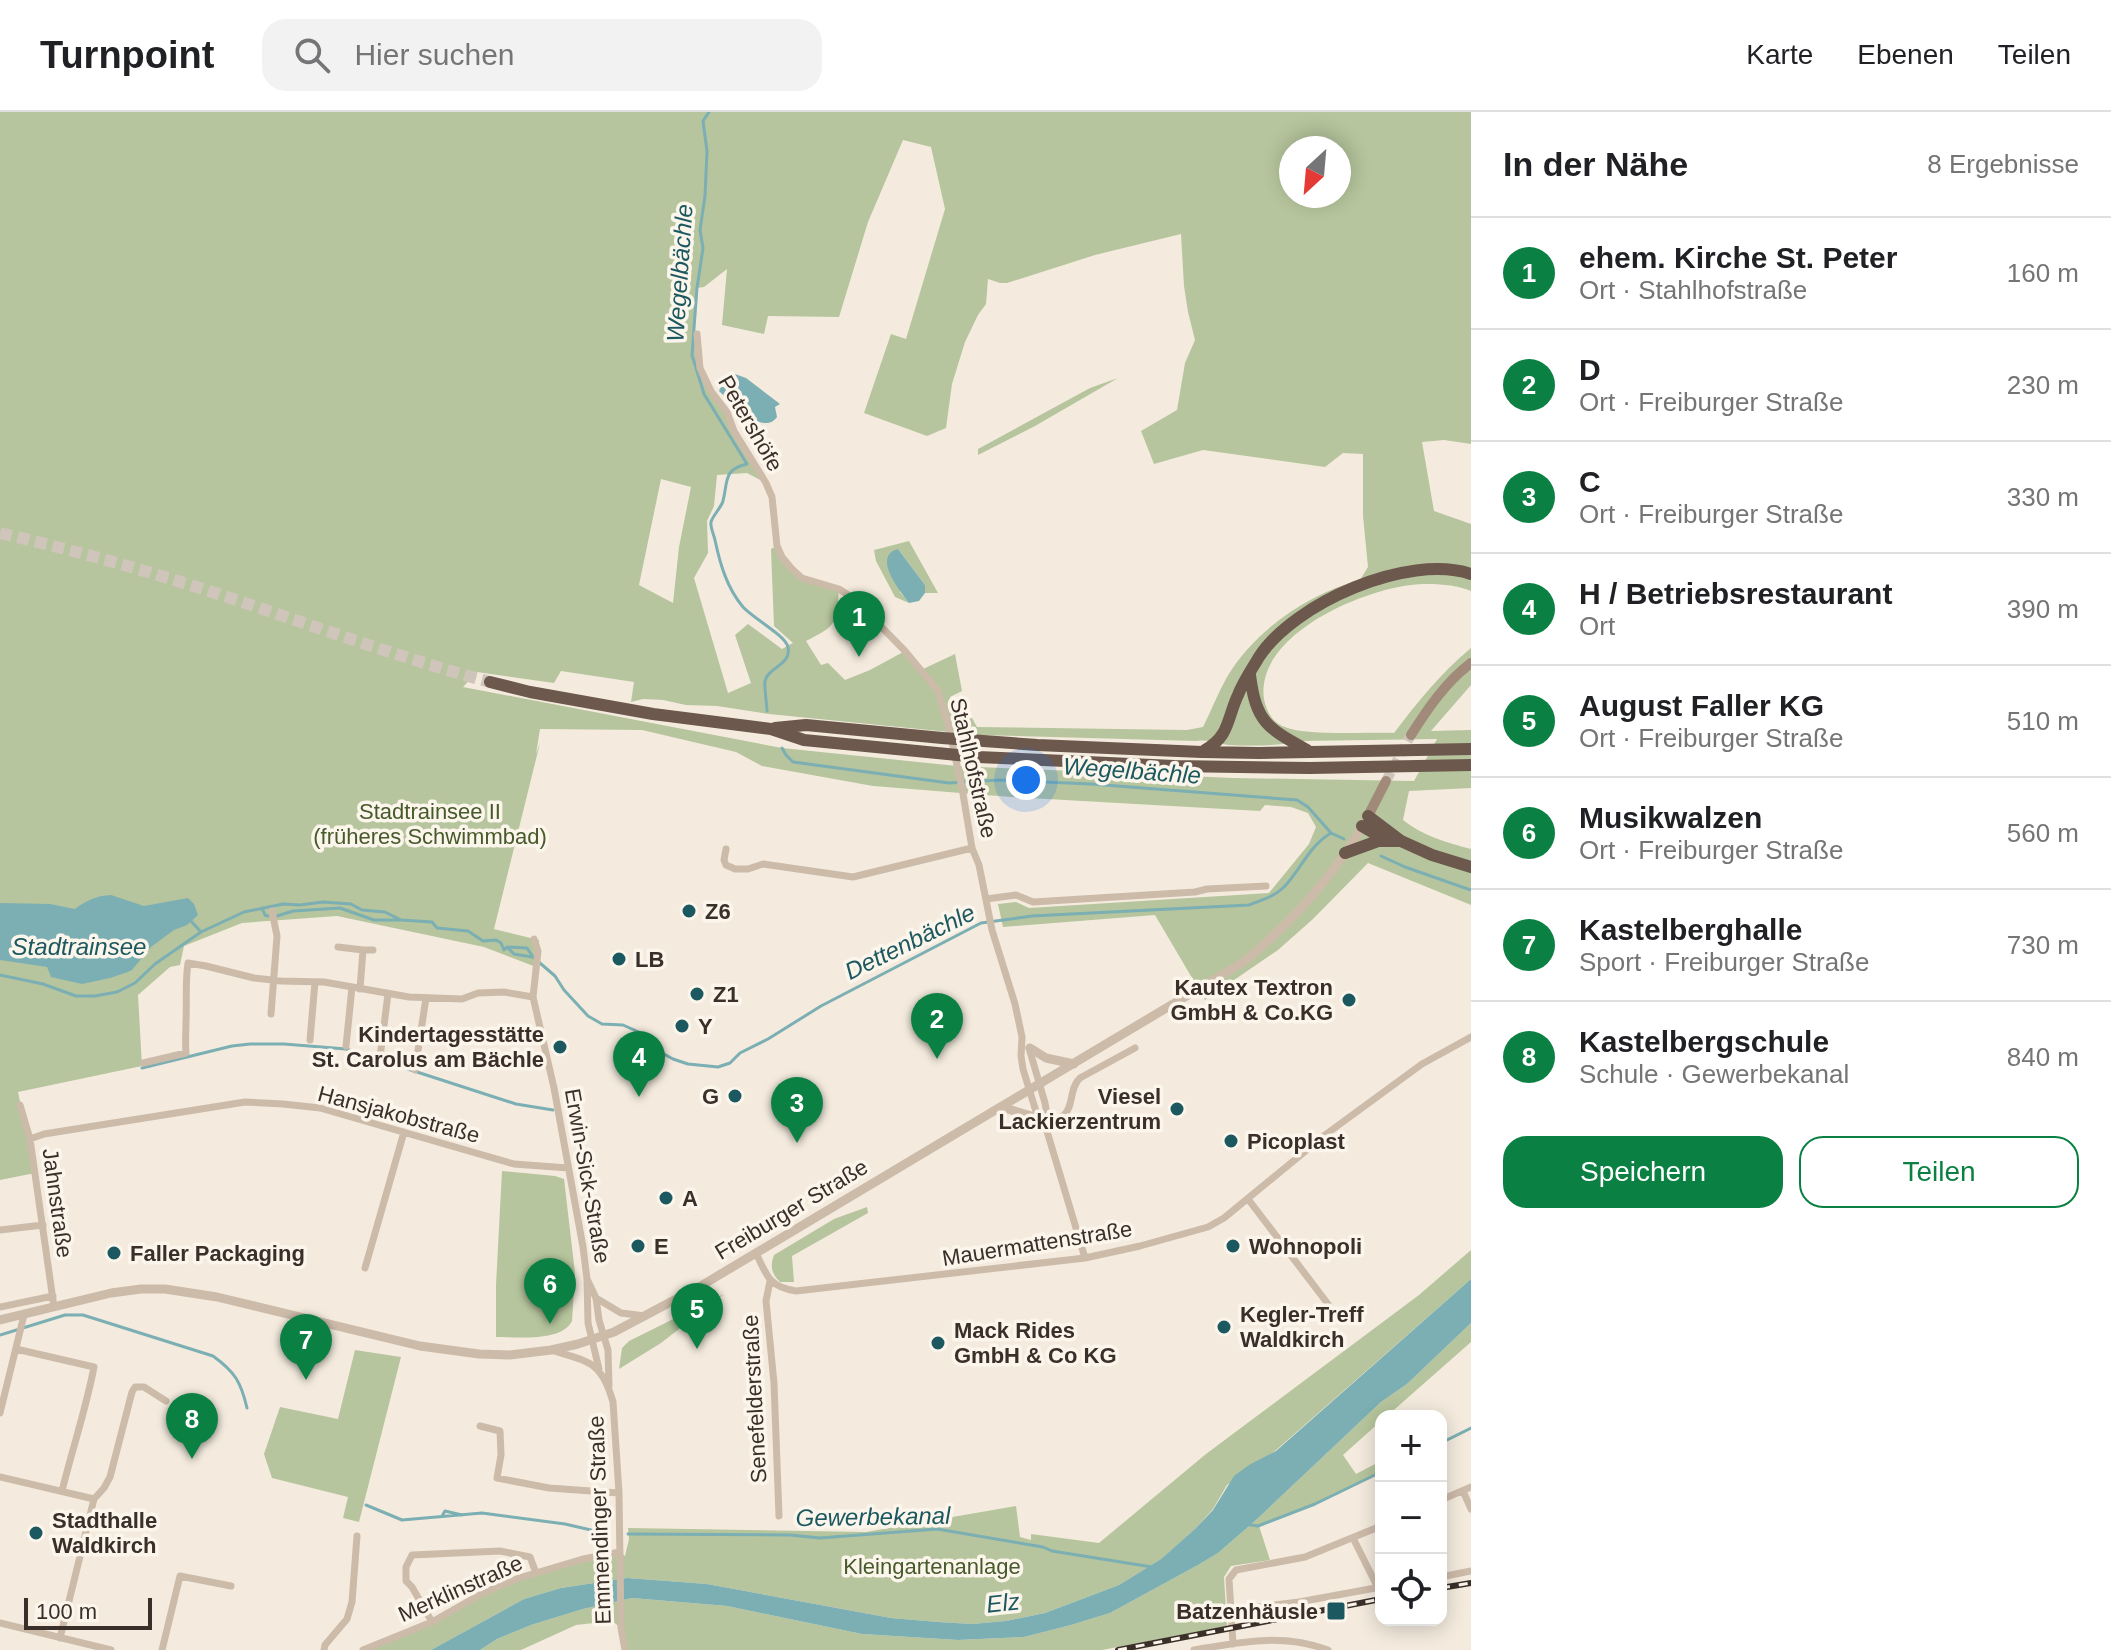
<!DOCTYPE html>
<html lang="de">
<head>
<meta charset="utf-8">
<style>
  :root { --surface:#fff; --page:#f2f2f2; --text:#202124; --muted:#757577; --line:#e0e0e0; --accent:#0b8043 }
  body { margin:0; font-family:Helvetica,sans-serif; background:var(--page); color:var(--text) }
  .controls { position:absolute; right:24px; bottom:24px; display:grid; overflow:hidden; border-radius:16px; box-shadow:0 4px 20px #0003 }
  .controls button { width:72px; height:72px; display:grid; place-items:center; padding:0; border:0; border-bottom:2px solid var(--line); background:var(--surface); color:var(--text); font:40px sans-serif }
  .compass { position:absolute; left:1279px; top:24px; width:72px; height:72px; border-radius:50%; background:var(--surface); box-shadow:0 4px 20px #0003; rotate:206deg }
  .scale { position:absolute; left:24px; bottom:20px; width:128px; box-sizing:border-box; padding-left:8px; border:4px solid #3a2f29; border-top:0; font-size:22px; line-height:28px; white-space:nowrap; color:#3a2f29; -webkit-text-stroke:6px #fbf5eb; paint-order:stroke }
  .you { position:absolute; left:1026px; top:668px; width:28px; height:28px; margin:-20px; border:6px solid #fff; border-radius:50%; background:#1a73e8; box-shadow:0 0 0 12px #1a73e833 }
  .badge { display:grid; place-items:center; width:52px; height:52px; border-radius:50%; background:var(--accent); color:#fff; font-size:26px; font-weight:700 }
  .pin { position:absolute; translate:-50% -66px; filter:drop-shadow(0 2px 4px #0008) }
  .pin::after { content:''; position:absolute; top:42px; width:28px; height:24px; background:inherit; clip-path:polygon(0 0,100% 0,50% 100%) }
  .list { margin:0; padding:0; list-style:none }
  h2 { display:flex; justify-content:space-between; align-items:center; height:104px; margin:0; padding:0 32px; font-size:34px }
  h2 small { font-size:26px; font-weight:400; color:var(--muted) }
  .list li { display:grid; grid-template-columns:52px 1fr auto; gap:24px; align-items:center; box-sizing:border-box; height:112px; padding:0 32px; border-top:2px solid var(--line) }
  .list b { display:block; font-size:30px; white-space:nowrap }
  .list p { margin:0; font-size:26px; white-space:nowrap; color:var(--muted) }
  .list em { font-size:26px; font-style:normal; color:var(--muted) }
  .actions { display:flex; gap:16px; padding:24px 32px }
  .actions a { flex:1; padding:18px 0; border:2px solid var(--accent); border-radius:24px; text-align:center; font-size:28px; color:var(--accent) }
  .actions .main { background:var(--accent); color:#fff }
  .icon { flex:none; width:44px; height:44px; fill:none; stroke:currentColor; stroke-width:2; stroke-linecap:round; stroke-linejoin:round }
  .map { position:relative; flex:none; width:1471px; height:1538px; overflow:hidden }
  header { display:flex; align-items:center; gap:48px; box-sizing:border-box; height:112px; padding:0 40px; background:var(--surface); border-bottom:2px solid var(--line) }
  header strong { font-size:38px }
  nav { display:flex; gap:44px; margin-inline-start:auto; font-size:28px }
  .search { width:560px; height:72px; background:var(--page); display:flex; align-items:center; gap:20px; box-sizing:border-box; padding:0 28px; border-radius:24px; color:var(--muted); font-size:30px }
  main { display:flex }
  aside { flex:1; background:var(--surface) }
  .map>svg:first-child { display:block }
</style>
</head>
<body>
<header>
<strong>Turnpoint</strong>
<div class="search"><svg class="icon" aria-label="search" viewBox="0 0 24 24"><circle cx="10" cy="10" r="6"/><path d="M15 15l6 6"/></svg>Hier suchen</div>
<nav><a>Karte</a><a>Ebenen</a><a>Teilen</a></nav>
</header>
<main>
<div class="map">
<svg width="1471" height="1538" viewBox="0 0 1471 1538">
  <rect width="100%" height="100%" fill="#f4ebde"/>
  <path fill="#b6c59d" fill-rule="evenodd" d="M0,0h1471v332l-27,-4 -22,2 12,69 37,13v67c-17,-7 -42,-8 -60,-6 -52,6 -156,51 -147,114 2,12 9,24 21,28 21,9 83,5 109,6 24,-32 47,-60 77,-85v37l-40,46 40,-1v58l-62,3 -6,29c18,15 45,23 68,29v56l-103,-42 -55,56 -35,31 -73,50 -50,-85 -152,12 -5,-23 18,-2 13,6 240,-15 40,-49 7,-17 -8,-14 -17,-6 -26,-2 -5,6 -249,-14 -138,-11 -111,-20 -26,-14 -94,-22 -102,-1 -4,25 4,-11 -46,186 45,11 -3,27 -52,-20 -147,-31 -95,7 -58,23 -4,19 -10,2 -32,28 4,71 -124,26 17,81 -35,7zM903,28l28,7 14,62 -39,130 -15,-5 -27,79 63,23 19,-8 6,-44 13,-42 13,-27 8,-11 2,-25 12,4h7l88,-28 86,-21 3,52 4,26 7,28 -10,23 -8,47 -36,21 13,33 49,-14 122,17 18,-14 20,1v62l5,51 -8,13c-52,14 -105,50 -133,97 -9,16 -16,34 -24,50l-16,3 -210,-3 -5,-9 -13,3 -9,-24 12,-6 -7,-37 -34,16 -16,-19 -35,19 -25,10 -17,-17 -7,2 -15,-24c32,-16 30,-17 33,-52l-37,-11 -25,-32 -6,3 3,77 19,17 -11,6 -34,-25 -13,11 16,48 -23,10 -34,-115 14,-25 -1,-32 7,-15 3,-31 30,-2 19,10 -68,-121 -1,-28 -3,-4 3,-42 7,-1 23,-18 -5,56 42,9 4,-18 71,1 29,-95zM1291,36h48v48h-48zM661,367l30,8 -12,60 -6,56 -34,-18zM561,559l73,11 -3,20 12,-3 20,1 23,5 31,1 52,8 210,21 218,6c13,-2 21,3 32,4 24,1 49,1 73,-4l135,-2 -23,42 -181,-3 -276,-12 -175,-18 -319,-61 14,-15 77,11z
    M1118,266l-83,48 -57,29v-6l112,-61z
    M909,429l29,52h-13v-8l-27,-36 2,43 9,11 -14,-6 -19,-36 -2,-11z
    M502,1059l53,5 9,3 11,94 -3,48c-10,21 -55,16 -76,16v-52z
    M867,1095l1,6 -76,43 2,26h-14c-9,-9 -10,-16 -6,-27l60,-36z
    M1471,1138v29l-196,172 -48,34 -14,24 -17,19 -35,31 -42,26 -74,28 -39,8 -34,3 -34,-2 -47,-4 -184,-34 -80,-6 -66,10 -37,11 -93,51h-68l156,-72 101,-26 5,4 4,-17 -1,-11 238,4 150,-26 4,31 11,3v-6l68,9 107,-89 213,-159z
    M724,1182l-63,49 -42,26 3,-21 7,-7z
    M1471,1211v19l-84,74h-6v5l-38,34 13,19 25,-13v11l-66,32 -56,22 11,34 -39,6 -7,11 3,49 -125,24h-477l-4,-22 -9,-7 -36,4 -55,25h-41l17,-11 34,-14 52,-16 49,-11 95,8 135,28 96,6 66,-3 47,-12 39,-12 88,-48 20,-12 37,-32 126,-119 26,-18z
    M355,1238l46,7 -42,165 -16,-4 5,-21 -76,-19 -8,-24 16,-47 58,12z"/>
  <path fill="#7bafb3" d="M732,261l14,5 34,26 -5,3 2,10c-14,20 -46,-15 -58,-26l6,-13z
    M898,437l27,36v8l-6,8 -10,2c-10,-13 -37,-47 -11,-54z
    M111,783l33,11 44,-8 6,6 4,11 -11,10 -13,5 -23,17 -19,23 -4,2 -18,6 -28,6 -31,-7 -4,-10 -47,-7v-57l50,1 25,5c12,-9 21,-13 36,-14z
    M1471,1167v44l-64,61 -26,18 -126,119 -37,32 -20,12 -88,48 -39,12 -47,12 -66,3 -96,-6 -135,-28 -95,-8 -49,11 -52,16 -34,14 -17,11h-49l93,-51 37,-11 66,-10 80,6 184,34 47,4 34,2 34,-3 39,-8 74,-28 42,-26 35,-31 17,-18 21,-34 15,-11 27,-14z"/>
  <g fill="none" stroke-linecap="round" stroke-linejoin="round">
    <path stroke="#7bafb3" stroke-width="3" d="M709,0l-6,9 4,30 -2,45 -5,34 3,18 -6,40 -5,67 12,39 43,70c-24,5 -19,18 -24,37 -2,7 -10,14 -12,21 -1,5 3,13 4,18 5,24 12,48 28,67 11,12 42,28 45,40 4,18 -20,20 -23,34 -1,5 2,25 2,30
      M782,636l4,7 7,7 156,21 50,-3 92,4 206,16 11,7 23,26 13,6
      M1381,744l24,11 66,23
      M262,796l3,7 3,1
      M277,804l16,-5 47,-3 34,12h25
      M191,809l10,11
      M507,835l7,7 18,3
      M0,863l43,9 33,12h19l22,-4 18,-9 20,-19 46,-32 43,-20 39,-8 17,1 23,-3 28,2 11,6 23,2 16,8 31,2 5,6 31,3 15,10 13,-1 5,3 3,7 3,-3 20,1 6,9 22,19 9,14 24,26 14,8 21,1 18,8 21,20 11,6 15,5 30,3 12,-4 10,-10 28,-14 53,-33 160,-83 51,-7 217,-11c12,-5 25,-8 35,-18 17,-18 25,-41 47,-54
      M142,956l90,-22 18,-2h34l62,5 170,55 37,6
      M0,1223l65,-20h18l130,41c22,16 28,26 34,52
      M1441,1331l30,-15
      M366,1393l36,15 80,-7 83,11 39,9
      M442,1404l3,-5 17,4
      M1244,1412l14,2 57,-22 66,-32
      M628,1422l162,1 30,3 117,-9 106,18 9,4 100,16"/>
    <path stroke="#cfc5ba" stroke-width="10" stroke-dasharray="10 5" stroke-linecap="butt" d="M1386,669l25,-46"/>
    <path stroke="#cfc5ba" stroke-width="12" stroke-dasharray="12 6" stroke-linecap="butt" d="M0,421c69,16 138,35 206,57 95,31 187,66 284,92"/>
    <path stroke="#cdbba9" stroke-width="7" d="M697,222l3,34 11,23 16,21 7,19 32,52 6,14 5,49 5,11 10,12 10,9 37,11 15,10 51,52 33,40 10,33 14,64 10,60 7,17 13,65 23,74 7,33 -1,19 2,13 15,49 8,6
      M726,737l-2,11 2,5 9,4h13l15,-5 90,13 119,-29
      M986,787l30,-4 17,7 162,-10 12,-3 59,-3
      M534,827l4,12 -5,46 21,91 29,159 4,32 1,44 11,46
      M338,835l25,3
      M360,877l3,-39h10
      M271,902l6,-78 -5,-25
      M310,928l5,-58
      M346,934l6,-59
      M1029,936l16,55 2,12 -1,13 39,130
      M380,945l8,-63
      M143,951l43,-10c-1,-11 0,-21 0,-32 1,-19 -1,-38 2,-58l18,3 48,12 27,3 43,1 85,15 53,2 16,-6 26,-1 29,5
      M415,958l11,-72
      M20,993l10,34 24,168
      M1046,1012c5,-2 13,-5 18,-9 10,-9 5,-27 16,-37l55,-30
      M30,1027l14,-5 201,-32 38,2 37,4 194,56 54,4
      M1248,1087l80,105
      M0,1118l43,-5
      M756,1141c11,23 13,34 40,38l289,-33 55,-12 68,-19 16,-9 101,-83 97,-71 49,-27
      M365,1156l39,-136
      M588,1169l8,17 3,22 9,30 1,36
      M770,1169l-4,20 8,82 5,133
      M596,1186l25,15 24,3
      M0,1195l53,-11
      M16,1237l78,18c-8,42 -22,83 -32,124
      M554,1239c37,11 48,12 59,51l6,91 2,135 4,22
      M0,1301l24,-98
      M480,1314l20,5 1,24 -4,23 52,10 70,5
      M0,1365l94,22
      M1463,1379l8,18
      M1441,1388l30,-13
      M1353,1426l25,50
      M1441,1465l30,-6
      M1232,1498l67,-8 82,-15
      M432,1510l-20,-35 -6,-6v-14l6,-12 88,-4 30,6 6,16
      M0,1511l111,27
      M60,1526l34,-139 10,-11 6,-11 22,-85 3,-5h9l22,14
      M1233,1532l-4,-65 7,-9 69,-13 76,-31
      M162,1538l18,-74 51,10
      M324,1538l1,-5 22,-26 5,-17 5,-66
      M363,1538l69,-28 51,-29 36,-15 64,-19 37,-7
      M1194,1538c47,-8 88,-17 134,0"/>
    <path stroke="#cdbba9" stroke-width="9" d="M1030,936l16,10 28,6
      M1001,995l37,11
      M0,1208l111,-27 30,-4h24l52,8 203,49 59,8 31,1 41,-5 27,-6 36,-12 85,-45 546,-326c48,-40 88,-84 120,-139"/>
    <path stroke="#a18a7a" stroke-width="10" d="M1411,623c17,-27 35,-53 60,-72
      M1368,704l18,-35"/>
    <path stroke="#6c584d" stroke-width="12" d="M1250,563c6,47 17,53 57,75
      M490,570l40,10 123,22 118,15 33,11 174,17 196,9 136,2 161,-3
      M775,616l31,-3 136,13 95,7 165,7 57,1 212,-4
      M1205,638c25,-14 22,-32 33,-55 5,-13 14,-26 21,-38 35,-54 149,-104 212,-83
      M1368,704l33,25 31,14 39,12
      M1362,714l26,15
      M1345,741l33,-12h23"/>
    <g stroke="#3a2f29" stroke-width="6">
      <path id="rail" d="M1441,1476l30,-5
        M1118,1538l263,-51"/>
    </g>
    <use href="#rail" stroke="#fbf5eb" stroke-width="3" stroke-dasharray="9" stroke-linecap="butt"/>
  </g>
  <g fill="#1c585f" stroke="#fbf5eb" stroke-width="3">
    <circle cx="689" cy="799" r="8"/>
    <circle cx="619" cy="847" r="8"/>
    <circle cx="697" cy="882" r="8"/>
    <circle cx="1349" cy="888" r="8"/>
    <circle cx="682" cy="914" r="8"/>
    <circle cx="560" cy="935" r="8"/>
    <circle cx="735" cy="984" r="8"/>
    <circle cx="1177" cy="997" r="8"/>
    <circle cx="1231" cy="1029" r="8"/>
    <circle cx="666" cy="1086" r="8"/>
    <circle cx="638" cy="1134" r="8"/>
    <circle cx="1233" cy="1134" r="8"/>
    <circle cx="114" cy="1141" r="8"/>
    <circle cx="1224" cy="1215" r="8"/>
    <circle cx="938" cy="1231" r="8"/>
    <circle cx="36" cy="1421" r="8"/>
    <rect x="1326" y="1489" width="20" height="20" rx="4"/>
  </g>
  <g text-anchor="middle" stroke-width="7" stroke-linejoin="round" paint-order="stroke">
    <g font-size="22" fill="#3a2f29" stroke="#fbf5eb">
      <text transform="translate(751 311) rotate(60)" y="8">Petershöfe</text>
      <text transform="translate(974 656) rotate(77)" y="8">Stahlhofstraße</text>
      <text transform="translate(399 1002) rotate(15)" y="8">Hansjakobstraße</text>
      <text transform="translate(588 1064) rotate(80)" y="8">Erwin-Sick-Straße</text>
      <text transform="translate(58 1091) rotate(82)" y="8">Jahnstraße</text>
      <text transform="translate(791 1097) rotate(-31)" y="8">Freiburger Straße</text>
      <text transform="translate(1037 1131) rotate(-9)" y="8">Mauermattenstraße</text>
      <text transform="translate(754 1287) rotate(-93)" y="8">Senefelderstraße</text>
      <text transform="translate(599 1408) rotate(-92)" y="8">Emmendinger Straße</text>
      <text transform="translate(460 1476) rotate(-24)" y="8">Merklinstraße</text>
    </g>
    <g font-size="22" fill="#475a2b" stroke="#fbf5eb">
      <text x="430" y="707">Stadtrainsee II<tspan x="430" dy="25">(früheres Schwimmbad)</tspan></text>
      <text x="932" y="1462">Kleingartenanlage</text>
    </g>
    <g font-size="22" font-weight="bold" fill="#3a2f29" stroke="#fbf5eb" text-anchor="start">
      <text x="705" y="807">Z6</text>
      <text x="635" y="855">LB</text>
      <text x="1333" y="883" text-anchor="end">Kautex Textron<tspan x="1333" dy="25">GmbH &amp; Co.KG</tspan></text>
      <text x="713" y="890">Z1</text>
      <text x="698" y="922">Y</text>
      <text x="544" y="930" text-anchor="end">Kindertagesstätte<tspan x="544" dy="25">St. Carolus am Bächle</tspan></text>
      <text x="719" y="992" text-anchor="end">G</text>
      <text x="1161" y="992" text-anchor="end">Viesel<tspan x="1161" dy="25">Lackierzentrum</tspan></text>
      <text x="1247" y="1037">Picoplast</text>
      <text x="682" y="1094">A</text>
      <text x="654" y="1142">E</text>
      <text x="1249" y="1142">Wohnopoli</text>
      <text x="130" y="1149">Faller Packaging</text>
      <text x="1240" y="1210">Kegler-Treff<tspan x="1240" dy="25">Waldkirch</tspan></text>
      <text x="954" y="1226">Mack Rides<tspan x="954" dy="25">GmbH &amp; Co KG</tspan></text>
      <text x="52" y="1416">Stadthalle<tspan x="52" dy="25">Waldkirch</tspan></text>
      <text x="1318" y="1507" text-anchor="end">Batzenhäusle</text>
    </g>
    <g font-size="24" font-style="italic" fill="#1c585f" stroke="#fbf5eb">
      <text transform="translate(680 161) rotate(-86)" y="8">Wegelbächle</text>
      <text transform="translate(1132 659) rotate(4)" y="8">Wegelbächle</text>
      <text transform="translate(910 830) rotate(-26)" y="8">Dettenbächle</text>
      <text x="79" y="843">Stadtrainsee</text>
      <text transform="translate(873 1405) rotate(-1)" y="8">Gewerbekanal</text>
      <text transform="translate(1003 1491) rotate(-6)" y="8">Elz</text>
    </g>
  </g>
</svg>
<div class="controls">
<button>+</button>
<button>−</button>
<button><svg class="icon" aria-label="locate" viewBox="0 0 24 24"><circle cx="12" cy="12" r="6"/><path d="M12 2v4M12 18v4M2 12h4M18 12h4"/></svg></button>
</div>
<svg class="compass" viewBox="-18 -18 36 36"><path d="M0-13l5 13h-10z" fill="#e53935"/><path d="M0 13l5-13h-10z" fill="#757577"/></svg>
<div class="scale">100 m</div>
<div class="you"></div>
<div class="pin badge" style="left:859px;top:545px">1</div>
<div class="pin badge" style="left:937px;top:947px">2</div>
<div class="pin badge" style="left:797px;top:1031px">3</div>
<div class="pin badge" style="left:639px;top:985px">4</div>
<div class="pin badge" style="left:697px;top:1237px">5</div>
<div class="pin badge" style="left:550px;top:1212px">6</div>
<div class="pin badge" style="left:306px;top:1268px">7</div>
<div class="pin badge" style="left:192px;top:1347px">8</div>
</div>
<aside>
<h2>In der Nähe<small>8 Ergebnisse</small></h2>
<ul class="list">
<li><span class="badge">1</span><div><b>ehem. Kirche St. Peter</b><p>Ort · Stahlhofstraße</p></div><em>160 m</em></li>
<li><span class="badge">2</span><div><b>D</b><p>Ort · Freiburger Straße</p></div><em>230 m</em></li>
<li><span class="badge">3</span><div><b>C</b><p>Ort · Freiburger Straße</p></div><em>330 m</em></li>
<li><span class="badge">4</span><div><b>H / Betriebsrestaurant</b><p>Ort</p></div><em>390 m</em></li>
<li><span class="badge">5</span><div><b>August Faller KG</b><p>Ort · Freiburger Straße</p></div><em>510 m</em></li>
<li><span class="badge">6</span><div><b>Musikwalzen</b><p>Ort · Freiburger Straße</p></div><em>560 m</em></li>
<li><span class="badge">7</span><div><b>Kastelberghalle</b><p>Sport · Freiburger Straße</p></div><em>730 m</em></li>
<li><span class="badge">8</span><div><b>Kastelbergschule</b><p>Schule · Gewerbekanal</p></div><em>840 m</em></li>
</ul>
<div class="actions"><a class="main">Speichern</a><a>Teilen</a></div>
</aside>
</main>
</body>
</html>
